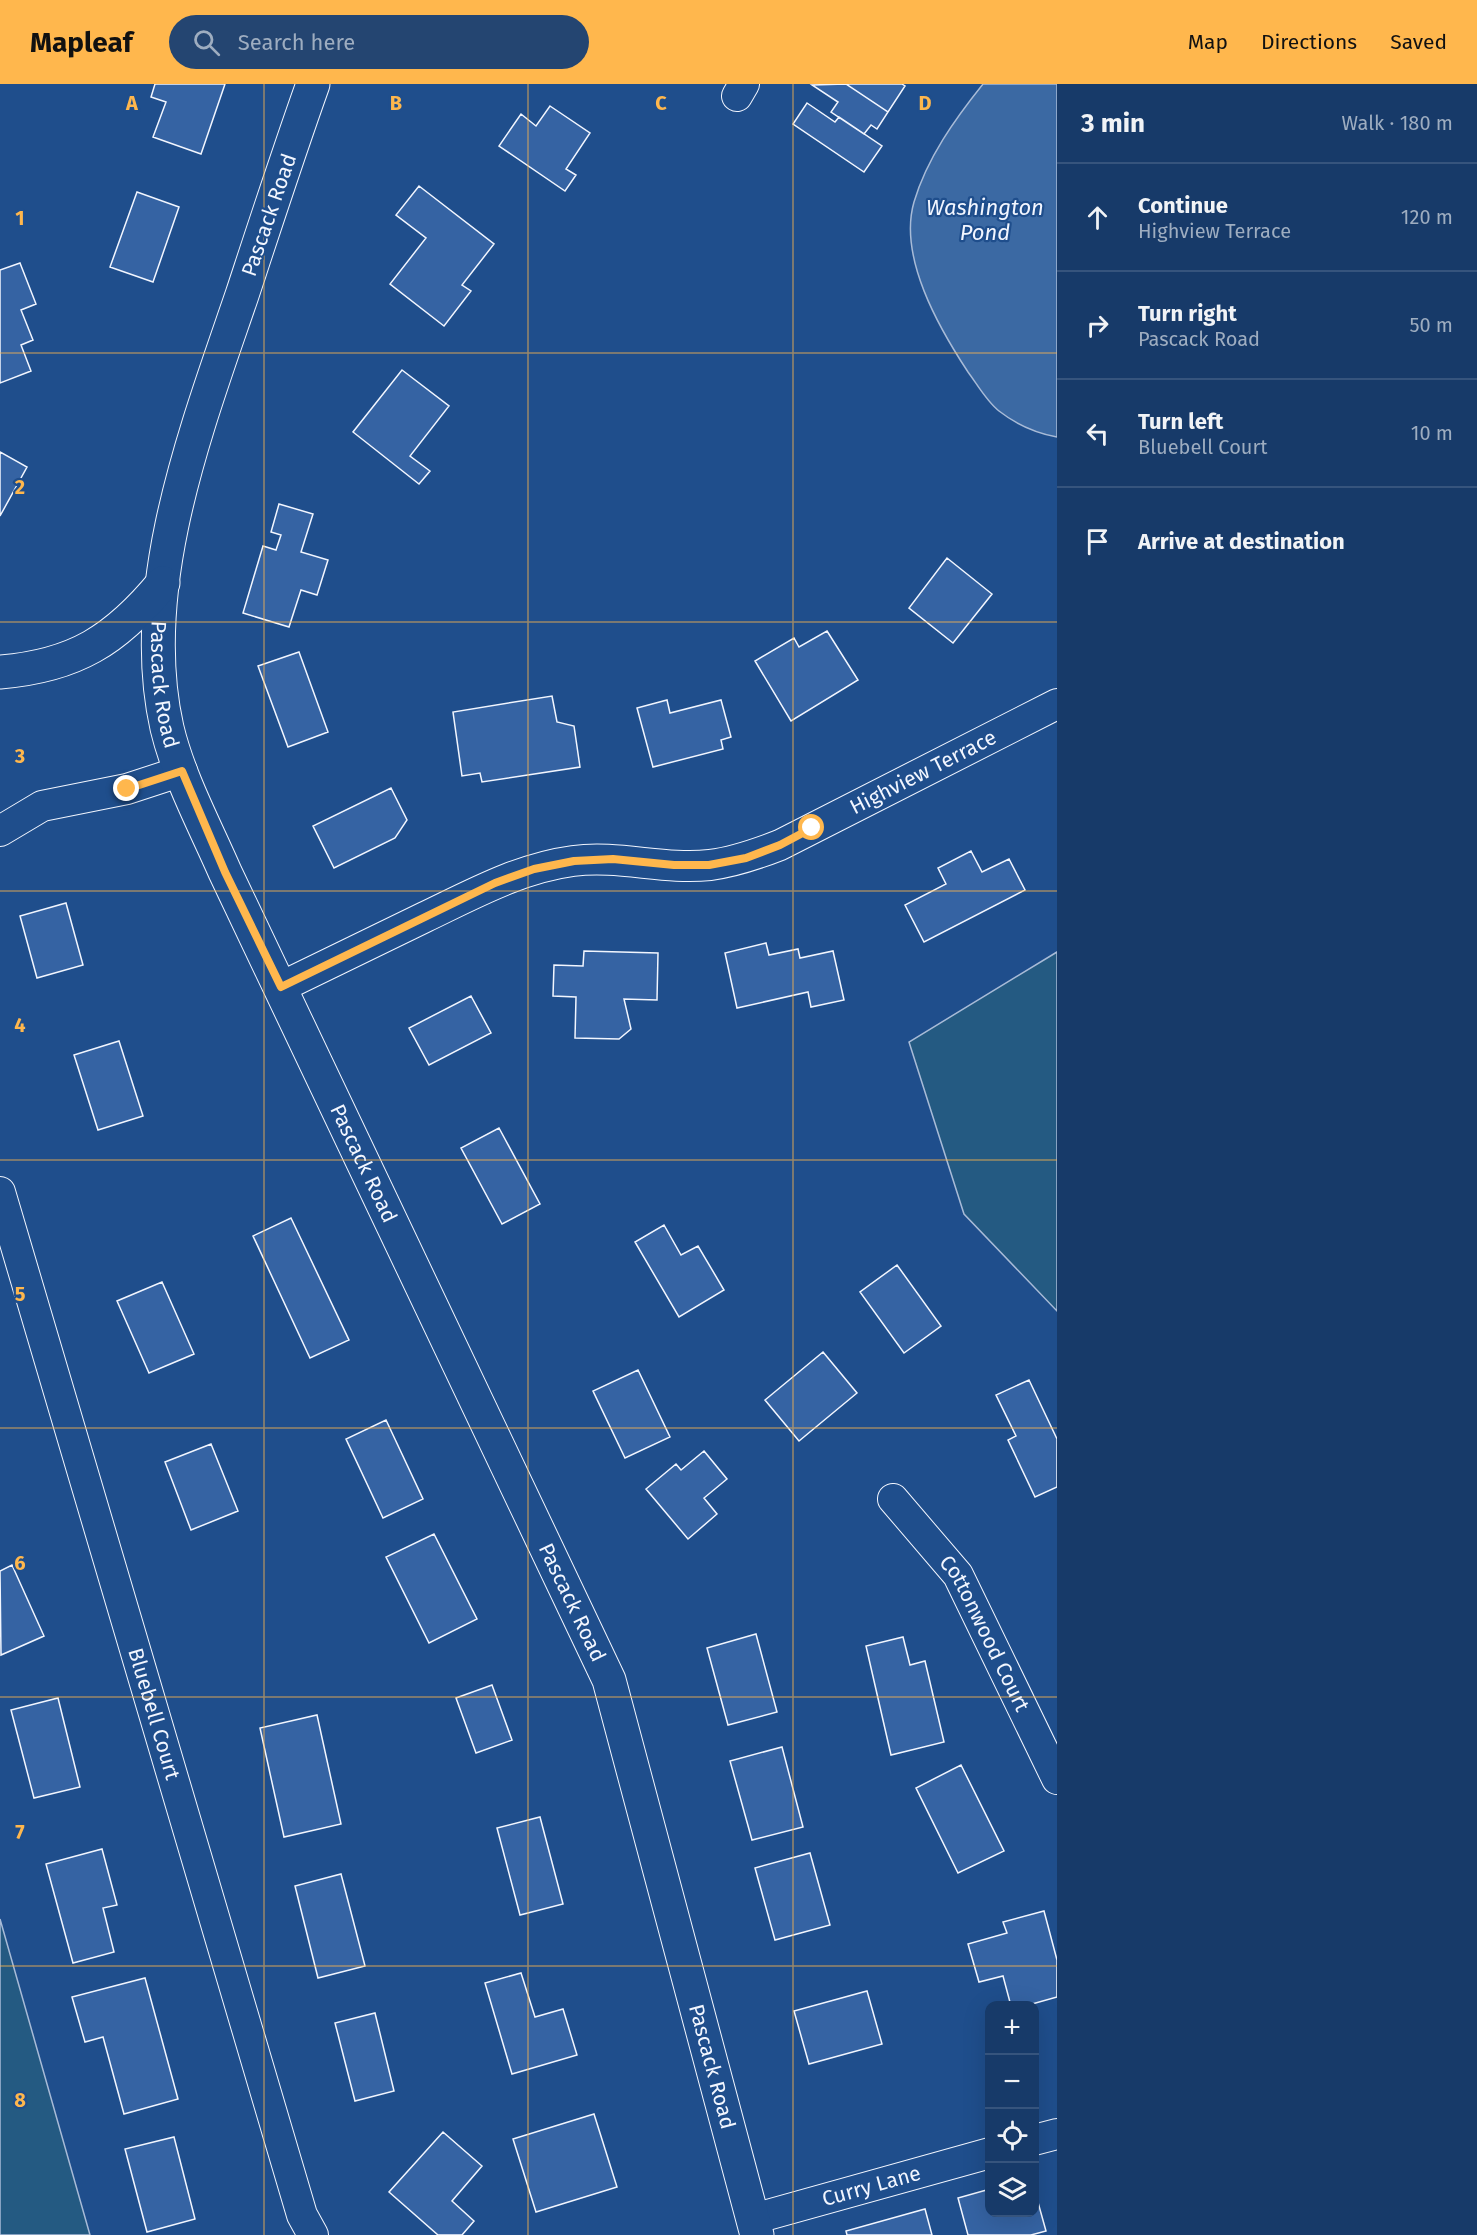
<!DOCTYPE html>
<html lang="en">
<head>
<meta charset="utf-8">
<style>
  :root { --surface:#173a69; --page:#244571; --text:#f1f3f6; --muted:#9eadc0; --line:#36547d; --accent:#ffb74d }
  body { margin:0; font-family:"Fira Sans",sans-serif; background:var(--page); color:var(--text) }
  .controls { position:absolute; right:18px; bottom:18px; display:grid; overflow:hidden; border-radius:12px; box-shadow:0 6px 24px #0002 }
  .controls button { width:54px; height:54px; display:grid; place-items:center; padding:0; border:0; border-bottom:2px solid var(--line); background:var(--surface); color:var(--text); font:30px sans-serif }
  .stop { position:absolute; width:18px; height:18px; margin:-14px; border:4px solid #ffb74d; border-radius:50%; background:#fff }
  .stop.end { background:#ffb74d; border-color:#fff; box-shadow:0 2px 6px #0008 }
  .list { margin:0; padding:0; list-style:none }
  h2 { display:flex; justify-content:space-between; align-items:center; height:78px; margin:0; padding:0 24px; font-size:26px }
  h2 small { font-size:20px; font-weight:400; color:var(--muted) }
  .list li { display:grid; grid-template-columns:39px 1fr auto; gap:18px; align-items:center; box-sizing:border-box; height:108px; padding:0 24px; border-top:2px solid var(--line) }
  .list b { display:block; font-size:22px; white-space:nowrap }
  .list p { margin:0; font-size:20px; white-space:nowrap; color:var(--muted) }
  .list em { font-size:20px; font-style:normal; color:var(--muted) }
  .icon { flex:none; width:33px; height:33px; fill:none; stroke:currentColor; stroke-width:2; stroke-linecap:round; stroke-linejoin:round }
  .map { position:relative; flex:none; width:1057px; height:2151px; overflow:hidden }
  header { display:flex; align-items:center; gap:36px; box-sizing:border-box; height:84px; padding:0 30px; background:var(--accent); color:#111 }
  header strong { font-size:28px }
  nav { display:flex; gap:33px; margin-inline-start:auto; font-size:21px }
  .search { width:420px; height:54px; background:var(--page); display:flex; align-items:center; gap:15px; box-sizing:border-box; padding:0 21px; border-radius:33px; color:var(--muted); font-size:22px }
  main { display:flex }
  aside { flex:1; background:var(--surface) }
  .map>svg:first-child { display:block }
</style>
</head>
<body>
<header>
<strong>Mapleaf</strong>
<div class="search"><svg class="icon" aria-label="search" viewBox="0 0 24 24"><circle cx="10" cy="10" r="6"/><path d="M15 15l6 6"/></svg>Search here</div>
<nav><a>Map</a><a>Directions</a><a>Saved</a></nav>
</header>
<main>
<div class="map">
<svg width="1057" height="2151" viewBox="0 0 1057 2151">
  <rect width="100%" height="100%" fill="#1f4e8c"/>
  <path fill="#245a82" stroke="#a8bbd7" stroke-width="1.5" d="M1057,868v359l-93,-97 -55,-172z
    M0,1835l90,316h-90z"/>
  <path fill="#3b69a3" stroke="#a8bbd7" stroke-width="1.5" d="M983,0h74v353c-21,-4 -40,-12 -58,-26 -12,-9 -22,-27 -31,-39 -29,-44 -70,-115 -54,-170 13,-44 41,-83 69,-118z"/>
  <path fill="#3563a3" stroke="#f2f6ff" stroke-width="1.5" d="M155,0h70l-24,70 -48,-17 13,-35 -15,-5z
    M846,0l42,28 -11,17 -6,-4 -7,9 -33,-22 7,-10 -26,-17z
    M846,0h56l3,2 -17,26z
    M807,19l28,19 4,-5 43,29 -18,26 -71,-48z
    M550,22l40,27 -24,36 10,6 -11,16 -66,-45 22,-32 15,12z
    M419,102l75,58 -32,41 9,6 -27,35 -54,-42 36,-46 -30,-23z
    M137,108l42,15 -26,75 -43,-15z
    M20,179l16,41 -15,6 12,30 -12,5 10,26 -31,12v-113z
    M402,286l47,36 -39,50 20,15 -11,13 -66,-52z
    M0,368l27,15 -27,49z
    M279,420l34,10 -12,38 27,8 -11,35 -16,-5 -12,37 -46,-14 20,-67 13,4 5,-15 -10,-3z
    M947,474l45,36 -39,49 -44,-35z
    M827,547l31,49 -67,41 -36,-60 39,-23 5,9z
    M299,568l29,80 -40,15 -30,-81z
    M552,612l5,26 17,4 6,41 -98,15 -2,-9 -18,3 -9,-64z
    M667,616l3,13 51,-13 10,37 -10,3 2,9 -70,18 -16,-59z
    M391,704l16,32 -12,18 -61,30 -21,-42z
    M971,767l11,21 27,-13 16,31 -101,52 -19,-37 41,-21 -8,-16z
    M66,819l17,62 -46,13 -17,-62z
    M766,859l3,12 29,-6 2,9 33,-7 11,49 -33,7 -3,-15 -71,16 -12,-55z
    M584,867l74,2 -1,47 -33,-1 7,30 -12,10 -44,-1 1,-41 -23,-1 1,-31 29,1z
    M471,912l20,37 -62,32 -20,-37z
    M119,957l24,75 -45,14 -24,-75z
    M499,1044l41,76 -38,20 -41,-76z
    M291,1134l58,122 -39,18 -57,-122z
    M664,1141l17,30 17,-9 26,44 -45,27 -44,-75z
    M897,1181l44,61 -37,27 -44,-61z
    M162,1198l32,72 -45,19 -32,-72z
    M823,1268l34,41 -58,48 -34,-41z
    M638,1286l32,67 -45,21 -32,-67z
    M1029,1296l28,59v48l-22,10 -27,-57 8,-4 -20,-41z
    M386,1336l37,79 -40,19 -37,-79z
    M211,1360l27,67 -47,19 -26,-68z
    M704,1367l23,28 -23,19 13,16 -29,25 -42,-50 30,-25 5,6z
    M434,1450l43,85 -48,24 -43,-86z
    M12,1481l32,71 -43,19 -1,-84z
    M756,1550l21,78 -49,13 -21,-77z
    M903,1553l7,28 15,-4 19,81 -53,13 -25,-109z
    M492,1601l20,55 -36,13 -20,-55z
    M58,1614l22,89 -46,11 -23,-88z
    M317,1631l24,109 -57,13 -24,-109z
    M782,1663l21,80 -51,13 -22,-79z
    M961,1681l43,86 -46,22 -42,-85z
    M540,1733l23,87 -43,11 -23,-87z
    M102,1765l15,56 -14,3 11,44 -41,11 -27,-99z
    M810,1769l20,72 -55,15 -20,-72z
    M341,1790l24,92 -47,12 -23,-92z
    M1044,1827l13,49v37l-32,9h-14l-8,-30 -24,6 -11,-38 39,-11 -4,-11z
    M521,1889l14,44 28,-8 14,46 -65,19 -27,-91z
    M145,1894l33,121 -54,15 -21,-77 -18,5 -13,-45z
    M867,1907l15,53 -73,20 -15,-53z
    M375,1929l19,78 -39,10 -20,-78z
    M594,2030l23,73 -81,25 -23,-73z
    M443,2048l39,34 -30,35 22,20 -12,14h-24l-49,-43z
    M174,2053l21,82 -48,13 -22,-83z
    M1034,2104l12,43 -15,4h-63l-10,-37 32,-9v23h44z
    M925,2125l7,26h-85l-1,-4z"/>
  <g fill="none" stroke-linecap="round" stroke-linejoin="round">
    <g stroke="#f2f6ff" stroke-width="32">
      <g id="street">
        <path d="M737,12l7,-12"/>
        <path d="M0,747l42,-25 85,-17 55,-18"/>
        <path id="s1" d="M281,903c48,-23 96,-47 144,-70 48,-23 95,-49 148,-56 46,-6 91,9 137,4 24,-3 47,-11 70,-20l277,-141"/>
        <path id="s2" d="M0,1108l302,1023 11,20"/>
        <path id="s3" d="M893,1415l65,76 99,204"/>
        <path d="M1034,2056l23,-6"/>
        <path id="s4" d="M753,2135l237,-66"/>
      </g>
    </g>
    <g stroke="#f2f6ff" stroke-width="35">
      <g id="secondary">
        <path id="s5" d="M313,0c-25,70 -48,141 -71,211 -45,132 -107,292 -75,433 12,50 38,98 58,144l384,808 148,555"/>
      </g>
    </g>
    <g stroke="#f2f6ff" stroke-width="35">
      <path id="highway" d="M0,588c75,-6 116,-32 163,-89"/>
    </g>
    <use href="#street" stroke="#1f4e8c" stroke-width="30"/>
    <use href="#secondary" stroke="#1f4e8c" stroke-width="33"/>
    <use href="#highway" stroke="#1f4e8c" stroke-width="33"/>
  </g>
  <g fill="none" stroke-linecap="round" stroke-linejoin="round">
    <path stroke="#ffb74d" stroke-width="8" d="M127,705l55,-18 43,101 56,115 214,-104 39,-14 40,-8 39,-2 61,6h35l37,-7 34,-13 32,-17"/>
  </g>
  <path fill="none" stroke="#ffb74d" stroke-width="1.5" stroke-opacity="0.55" d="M264,0v2151M528,0v2151M793,0v2151M0,269h1057M0,538h1057M0,807h1057M0,1076h1057M0,1344h1057M0,1613h1057M0,1882h1057"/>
  <g text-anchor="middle" stroke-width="4.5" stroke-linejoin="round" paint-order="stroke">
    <g font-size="21" fill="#f2f6ff" stroke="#1f4e8c">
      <text transform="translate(269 131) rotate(-71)" y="7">Pascack Road</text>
      <text dy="7" stroke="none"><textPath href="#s5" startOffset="624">Pascack Road</textPath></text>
      <text dy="7" stroke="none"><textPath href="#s1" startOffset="690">Highview Terrace</textPath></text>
      <text dy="7" stroke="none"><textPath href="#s5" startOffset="1146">Pascack Road</textPath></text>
      <text dy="7" stroke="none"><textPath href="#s5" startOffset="1632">Pascack Road</textPath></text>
      <text dy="7" stroke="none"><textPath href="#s3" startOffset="164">Cottonwood Court</textPath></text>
      <text dy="7" stroke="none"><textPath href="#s2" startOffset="544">Bluebell Court</textPath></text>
      <text dy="7" stroke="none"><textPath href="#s5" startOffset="2118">Pascack Road</textPath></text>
      <text dy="7" stroke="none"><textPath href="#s4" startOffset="123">Curry Lane</textPath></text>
    </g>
    <g font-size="22" font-style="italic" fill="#f2f6ff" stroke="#1f4e8c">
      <text x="985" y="131">Washington<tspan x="985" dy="25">Pond</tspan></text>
    </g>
  </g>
  <g font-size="20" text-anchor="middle" font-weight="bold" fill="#ffb74d" stroke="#1f4e8c" stroke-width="4.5" stroke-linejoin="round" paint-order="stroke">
    <text x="132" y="26">A</text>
    <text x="396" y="26">B</text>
    <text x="661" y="26">C</text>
    <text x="925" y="26">D</text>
    <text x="20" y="141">1</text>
    <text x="20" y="410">2</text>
    <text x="20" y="679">3</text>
    <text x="20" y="948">4</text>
    <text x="20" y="1217">5</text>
    <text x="20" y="1486">6</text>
    <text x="20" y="1755">7</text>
    <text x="20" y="2023">8</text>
  </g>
</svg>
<div class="controls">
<button>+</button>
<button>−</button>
<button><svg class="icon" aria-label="locate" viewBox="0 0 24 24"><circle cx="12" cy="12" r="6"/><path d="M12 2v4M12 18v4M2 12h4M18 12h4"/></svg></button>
<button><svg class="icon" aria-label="layers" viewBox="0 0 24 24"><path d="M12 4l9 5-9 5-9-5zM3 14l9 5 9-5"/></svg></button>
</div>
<div class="stop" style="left:812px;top:744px"></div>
<div class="stop end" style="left:127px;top:705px"></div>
</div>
<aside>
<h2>3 min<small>Walk · 180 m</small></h2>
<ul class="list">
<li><svg class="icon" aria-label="ahead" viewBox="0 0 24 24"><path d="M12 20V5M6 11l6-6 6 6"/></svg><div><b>Continue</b><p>Highview Terrace</p></div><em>120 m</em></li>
<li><svg class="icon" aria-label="right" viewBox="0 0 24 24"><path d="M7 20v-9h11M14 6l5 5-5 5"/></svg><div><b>Turn right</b><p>Pascack Road</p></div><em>50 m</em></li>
<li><svg class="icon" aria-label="left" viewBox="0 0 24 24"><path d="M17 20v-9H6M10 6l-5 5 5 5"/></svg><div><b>Turn left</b><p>Bluebell Court</p></div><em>10 m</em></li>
<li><svg class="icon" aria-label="arrive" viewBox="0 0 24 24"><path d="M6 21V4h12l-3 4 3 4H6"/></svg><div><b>Arrive at destination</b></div></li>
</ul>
</aside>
</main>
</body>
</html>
